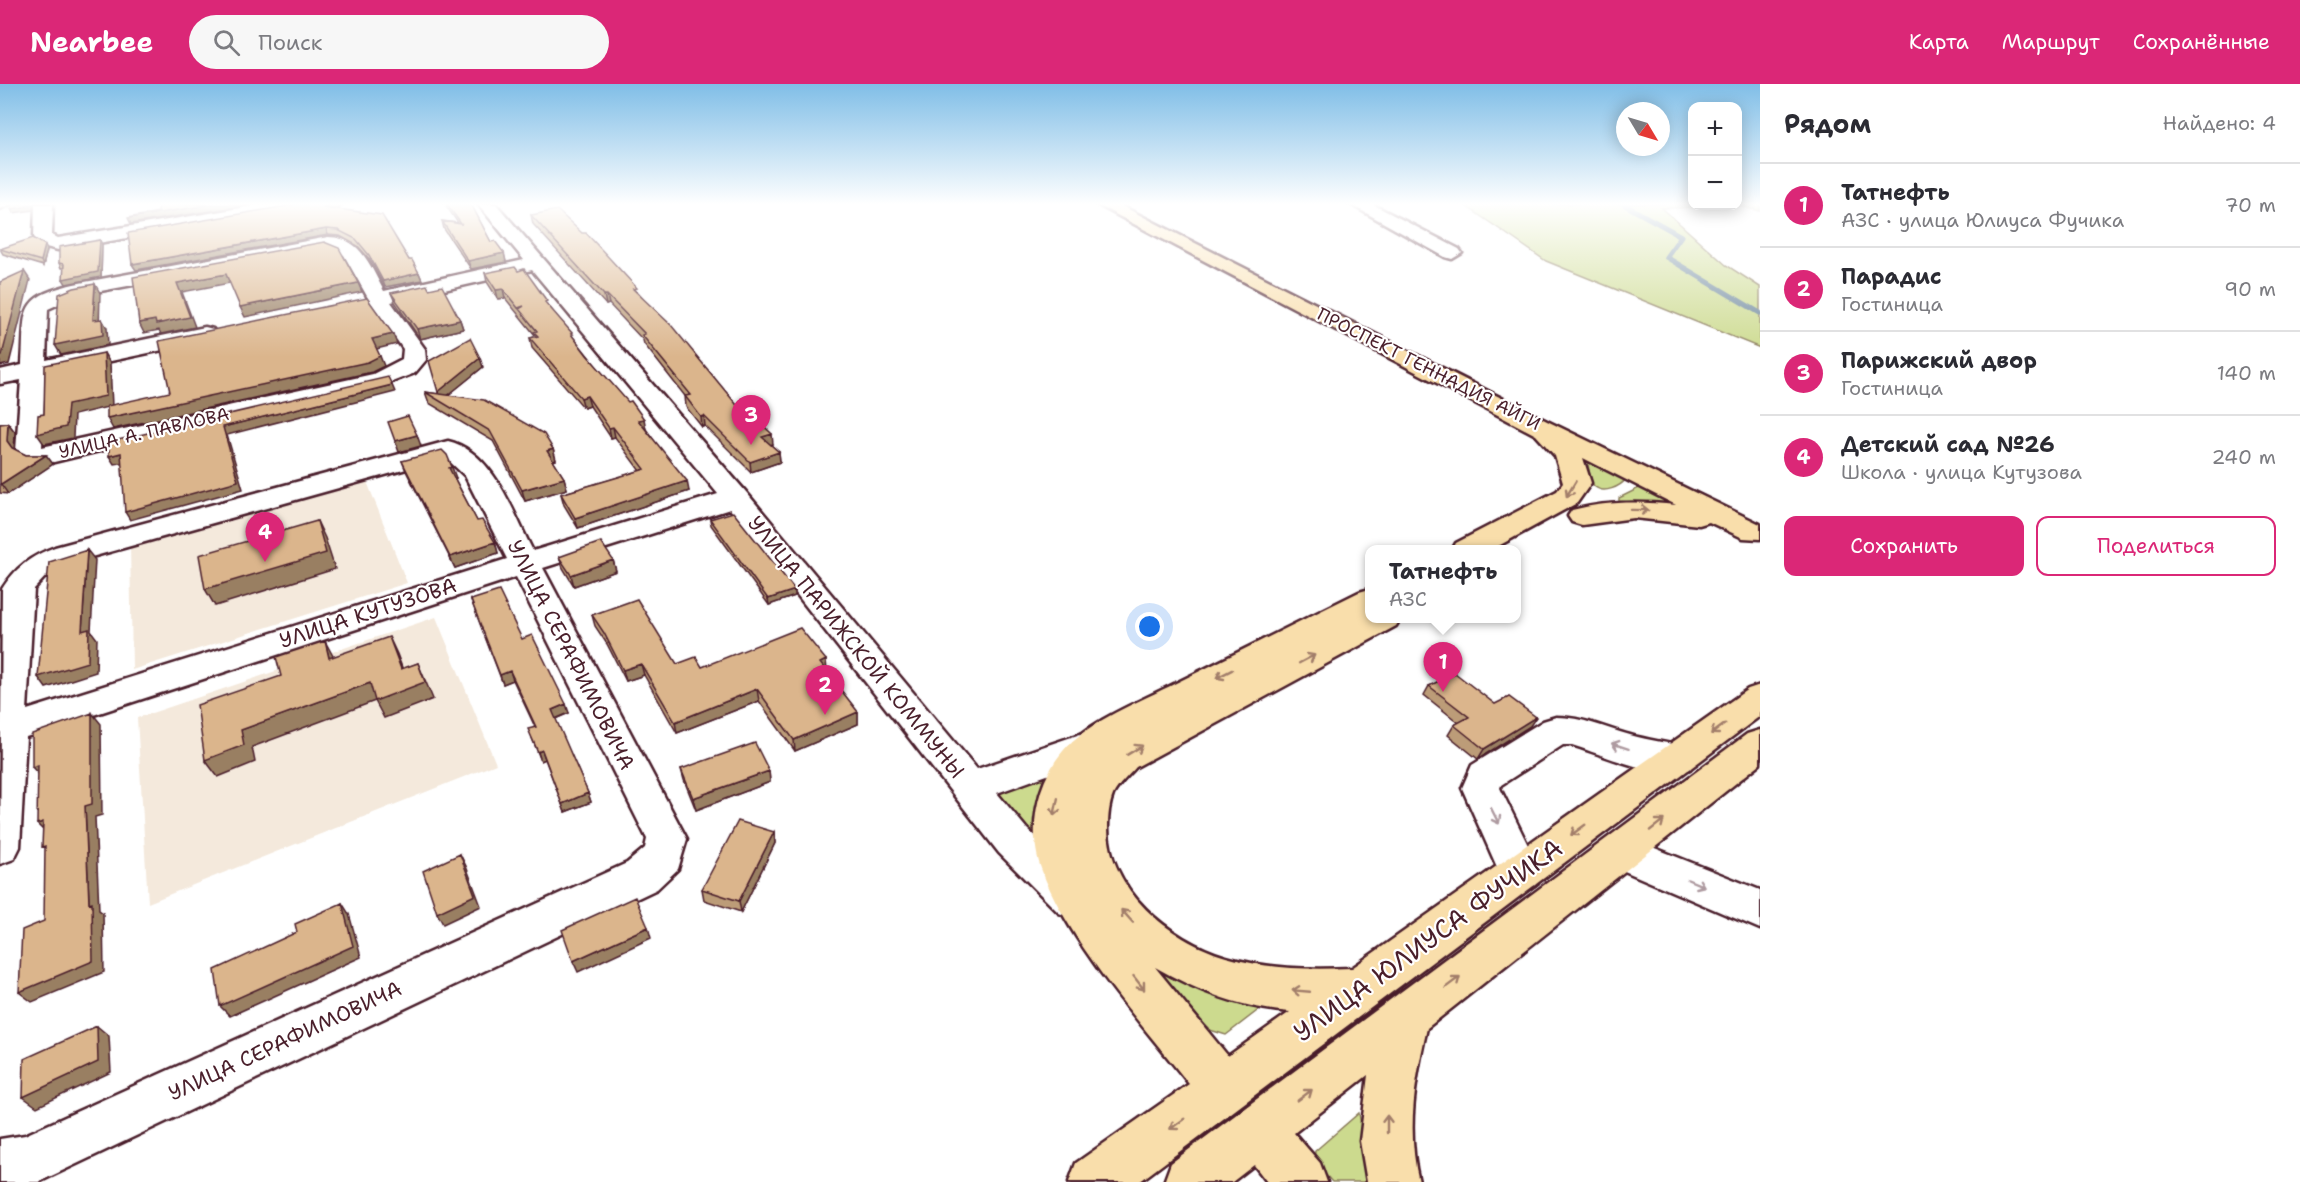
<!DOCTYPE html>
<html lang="ru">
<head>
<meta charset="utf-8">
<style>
  :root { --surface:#fff; --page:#f7f7f7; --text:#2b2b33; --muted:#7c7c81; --line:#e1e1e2; --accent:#db2777 }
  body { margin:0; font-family:"Shantell Sans",sans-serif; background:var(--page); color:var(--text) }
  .controls { position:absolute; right:18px; top:18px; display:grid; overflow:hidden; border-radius:12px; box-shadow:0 3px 15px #0003 }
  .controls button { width:54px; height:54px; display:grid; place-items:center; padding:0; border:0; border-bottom:2px solid var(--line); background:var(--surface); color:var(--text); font:30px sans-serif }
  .compass { position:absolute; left:1616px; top:18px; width:54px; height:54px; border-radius:50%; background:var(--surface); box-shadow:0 3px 15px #0003; rotate:128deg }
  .you { position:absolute; left:1150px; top:543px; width:21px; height:21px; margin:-15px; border:4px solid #fff; border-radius:50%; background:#1a73e8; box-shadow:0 0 0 9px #1a73e833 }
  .badge { display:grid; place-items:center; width:39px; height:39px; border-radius:50%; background:var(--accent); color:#fff; font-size:20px; font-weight:700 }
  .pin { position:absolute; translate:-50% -50px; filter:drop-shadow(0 2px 3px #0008) }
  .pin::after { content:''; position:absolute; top:32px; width:21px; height:18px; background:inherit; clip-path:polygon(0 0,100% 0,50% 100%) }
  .popup { position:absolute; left:1365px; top:461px; width:156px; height:78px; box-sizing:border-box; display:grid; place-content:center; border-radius:12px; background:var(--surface); filter:drop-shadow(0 2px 4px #0005); font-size:20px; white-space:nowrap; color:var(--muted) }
  .popup b { font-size:22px; color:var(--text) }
  .popup::after { content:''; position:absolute; left:50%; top:100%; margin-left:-12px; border:12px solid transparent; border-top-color:var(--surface) }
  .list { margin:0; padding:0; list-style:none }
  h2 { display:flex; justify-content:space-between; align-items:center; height:78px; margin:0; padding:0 24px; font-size:26px }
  h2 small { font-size:20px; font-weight:400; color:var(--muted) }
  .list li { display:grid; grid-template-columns:39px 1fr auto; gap:18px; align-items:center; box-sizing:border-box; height:84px; padding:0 24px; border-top:2px solid var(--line) }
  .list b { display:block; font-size:22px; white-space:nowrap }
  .list p { margin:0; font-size:20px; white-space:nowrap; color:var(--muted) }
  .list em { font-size:20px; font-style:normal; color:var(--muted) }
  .actions { display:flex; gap:12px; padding:18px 24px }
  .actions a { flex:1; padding:14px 0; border:2px solid var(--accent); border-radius:12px; text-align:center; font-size:21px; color:var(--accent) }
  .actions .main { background:var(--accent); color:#fff }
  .icon { flex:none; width:33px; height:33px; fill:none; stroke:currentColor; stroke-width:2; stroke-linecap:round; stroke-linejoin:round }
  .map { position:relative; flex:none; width:1760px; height:1098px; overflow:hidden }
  header { display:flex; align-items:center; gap:36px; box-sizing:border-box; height:84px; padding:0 30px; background:var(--accent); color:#fff }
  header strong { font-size:28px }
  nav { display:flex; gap:33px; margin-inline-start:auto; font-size:21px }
  .search { width:420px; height:54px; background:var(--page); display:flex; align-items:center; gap:15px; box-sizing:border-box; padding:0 21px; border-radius:33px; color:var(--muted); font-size:22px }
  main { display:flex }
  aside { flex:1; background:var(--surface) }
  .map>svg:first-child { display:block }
</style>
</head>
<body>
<header>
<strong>Nearbee</strong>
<div class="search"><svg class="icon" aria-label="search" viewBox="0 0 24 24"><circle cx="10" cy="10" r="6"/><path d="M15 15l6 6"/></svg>Поиск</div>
<nav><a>Карта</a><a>Маршрут</a><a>Сохранённые</a></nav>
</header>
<main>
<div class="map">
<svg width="1760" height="1098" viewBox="0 0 1760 1098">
  <rect width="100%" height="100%" fill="#fff"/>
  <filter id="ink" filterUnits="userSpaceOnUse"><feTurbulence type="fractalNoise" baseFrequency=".0167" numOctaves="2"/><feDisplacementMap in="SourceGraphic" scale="12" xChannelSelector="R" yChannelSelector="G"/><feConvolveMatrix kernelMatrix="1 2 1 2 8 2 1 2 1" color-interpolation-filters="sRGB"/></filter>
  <g filter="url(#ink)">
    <path fill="#f4e9dc" d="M364,390l43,109 -275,87 -2,-128z
      M436,533l60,147 -348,139 -11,-185z"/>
    <path fill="#ccda8e" stroke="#8b7c5c" stroke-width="1.5" d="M1463,120h297v7l-19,-5 -79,2 64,57 34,22v61l-214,-87z
      M1590,378l36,17c-6,8 -22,15 -31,8 -5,-4 -6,-17 -7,-23z
      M1639,404h6l38,19 -64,-6v-3z
      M1043,688l4,7 -12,56 -4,3 -40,-46z
      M1131,861c42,26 81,54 130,63l-35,27 -16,-5z
      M1359,1029l11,69h-38l-18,-21 1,-10z"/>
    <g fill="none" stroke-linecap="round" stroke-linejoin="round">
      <path stroke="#6d879b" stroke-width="5" d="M1623,120l58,32 -15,21 94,56"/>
      <g stroke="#4a1f2b" stroke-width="5">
        <path id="minor" d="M0,120h10l-10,5z
          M35,120h18l-1,31 6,3 207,-34h39l-9,5 -237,41 -16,-4 -8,-9z
          M478,120h18l250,288 231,277 121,-41 13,4 5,10 -5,10 -114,41 30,36 62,58 6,13 -6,13 -15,6 -15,-6 -60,-60 -269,-344 -187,59 144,271 -9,30 -21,20 -612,290 -6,3h-39v-43l25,-4 602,-272 18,-15 2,-9 -131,-262 -490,160 -6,110 -6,12 -14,5 2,-275c14,-22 29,-33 53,-42l393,-106c46,11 65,72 85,110l185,-57 -186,-224 -141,32 34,47 1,11 -11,13 -36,14 -63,12 -262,63c-15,2 -28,3 -38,-11l5,-71 -21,4v-14l22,-5c4,-53 -7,-67 52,-81l254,-47c33,0 42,29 56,54l140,-31zM328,165l16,6 24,43 35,51 -1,10 -29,15 -331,73 3,-72 160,-34 8,-2 3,-5 -3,-5 -8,-2 -159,33 2,-51 31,-14zM446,374l19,18 42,83 -480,151 7,-121 15,-16 28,-12z
          M1350,120h22l87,45 3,4 -10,6 -7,-2z
          M1556,633c26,0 49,11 74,18 20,6 40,7 60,14l6,10 -6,10c-32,11 -86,-14 -118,-24h-9l-62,40 -1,3 41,84 -6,13 -15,5 -15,-5 -43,-97 10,-23 71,-44z
          M1622,751l138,55v39l-152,-65 -6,-12 6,-12z"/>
      </g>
      <g stroke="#4a1f2b" stroke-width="5">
        <path id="major" d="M1096,120h22l429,217 213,103v15l-17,-1 -34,-16 -10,3 -65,-7 -52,7 -10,-3 -4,-6 4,-6c35,-9 68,-9 104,-5l-93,-47 8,25 -14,20 -86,47h-39l4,-7 101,-52 6,-8 -8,-27 -19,-21z
          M1370,505v29h31l-5,8 -260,141c-8,9 -18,18 -23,28 -4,10 -5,22 -5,32 0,62 61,113 118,130 41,12 83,13 126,11l396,-279 12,-4v31l-621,466h-70l7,-19 113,-79c-49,-62 -119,-140 -147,-213 -15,-39 -6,-88 21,-120 25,-30 78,-50 113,-68 61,-30 122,-61 183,-91zM1155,883c42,24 86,41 135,45l-62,44z
          M1760,646v34l-333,264c-12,52 -21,101 -8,154h-52l-7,-41 8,-66 -74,58 26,30 7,19h-60l-13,-17 -22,17h-68l7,-19 576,-429z"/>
      </g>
      <use href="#minor" fill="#fff" fill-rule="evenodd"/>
      <use href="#major" fill="#f9deab" fill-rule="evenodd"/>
    </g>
    <path fill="#bc9c78" stroke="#4a1f2b" stroke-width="1.5" d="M296,120h49l-11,5 75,51 10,13 3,7 -37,7 -14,-26 -13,-15 -18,-10 -12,-1 -192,35 -4,-6z
      M445,120h26l20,38 13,11 2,9 -35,7 -27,-40 -2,-8 16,2z
      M531,131l107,78 108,123 27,28 -2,1 8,7 1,10 -29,10 -46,-46 -3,1 -16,-20 -1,-11 -41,-52 -1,-4 -34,-36 -3,1 -73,-81z
      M45,161l2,5 -4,16 -40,-12 -3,-5z
      M102,161l-1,32 -35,7 -2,-16h-3l-2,-5z
      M485,189l63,32 98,124 43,62 -111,37 -14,-23 -3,-11 79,-23 -25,-34 -4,1 -21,-32 -6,2 -52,-60 -2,-10 5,-1v-2l-30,-37 -7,1 -11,-17z
      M429,205l31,31 3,9 -43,10 -25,-37 -4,-9z
      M483,283l-35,28 105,54 3,11 -3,1 11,17 3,11 -42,12 -32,-60 -64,-38 -4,-11 13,2z
      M8,339l7,9 -1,17 12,6h20l7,9 -45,30 -8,-1v-69z
      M402,377l54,17 -1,1 22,42 18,21 3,11 -43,15 -49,-97z
      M710,435l85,71v6l-26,9 -58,-80z
      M559,473l54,3 3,11 -42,15 -11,-18z
      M471,516l51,39 47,74 -14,6 33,74 3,9 -26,10 -20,-53 -4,2 -9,-23 3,-11 -22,-47 -10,4z
      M592,531l85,49 25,3 124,-7v12l32,40v12l-63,27 -36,-50 -82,32 -33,-58 -18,6 -19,-37 -12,-18z
      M1429,602l66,18 35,22 -52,33 -30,-24 6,-10 5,-2 -35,-28z
      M681,685l88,2 1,11 -74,28 -12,-30z
      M774,748l1,11 -34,69 -37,-12 -2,-11z"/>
    <path fill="#997f62" stroke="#4a1f2b" stroke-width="1.5" d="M30,120h3v6l-20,3 -2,-4z
      M214,120h39l-122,20 -3,-6z
      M331,120h14l-20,9 -2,-6z
      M326,145l2,6 -192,35 -4,-6z
      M100,156l2,5 -1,32 -35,7 -3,-5z
      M45,161l2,5 -4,16 -2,-5z
      M504,169l2,9 -35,7 -3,-8z
      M24,187l6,9 -21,84 -9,2v-11z
      M419,189l3,7 -37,7 -2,-6z
      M226,190l4,9 -48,9 13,35 -34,7 -2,-4 -15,3 -5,-10 16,-3 22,-37z
      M358,199l4,9 -117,25 -5,-10z
      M95,200l5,9 -1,37 -6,-10z
      M503,205l2,9 -7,1 -2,-9z
      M604,211h3l2,9 -3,1z
      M102,235l5,9 1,17 -47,10 -6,-10z
      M460,236l3,9 -43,10 -3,-10z
      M393,250l4,10 -21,5 -4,-10z
      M104,269l6,10 2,43 -38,9 -1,23 -29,6 -7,-10 31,-30z
      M380,272l4,10 -12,6 -259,57 -6,-11z
      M480,274l3,9 -42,34 -3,-9z
      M392,301l3,7 -168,43 16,54 -113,31 -5,-8 98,-85z
      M587,312l3,10 -6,2 -3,-10z
      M704,332l1,10 -3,1 -1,-10z
      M644,335l2,10 -6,1 -2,-10z
      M8,339l7,9 -1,19 -7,-10z
      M613,343l2,10 -4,1 -2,-10z
      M772,350l1,10 -10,3 -1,-10z
      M417,351l4,11 -22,6 -4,-11z
      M553,365l3,11 -6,2 -3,-11z
      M779,368l1,10 -29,10 -1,-10z
      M121,369l5,9 -12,2 -5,-8z
      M46,371l7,9 -45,30 -7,-10z
      M452,383l4,11 -3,1 -4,-11z
      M564,394l3,11 -42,12 -3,-11z
      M687,397l2,10 -111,37 -3,-10z
      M317,437l8,17 10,31 -120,37 -10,-17z
      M495,458l3,11 -43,15 -5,-11z
      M87,466l8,10 -4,71 6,8 -1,33 -50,16 -8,-11 44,-46z
      M613,476l3,11 -42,15 -3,-11z
      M795,506v6l-26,9 -1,-6z
      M389,553l8,17 12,32 -8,-17z
      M325,557l9,17h-5z
      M826,576l1,11 -7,3v-11z
      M418,579l15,36 -49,19 -9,-17 -123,46 3,15 -37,15 -13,-17 36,-30 129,-47z
      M641,580l3,11 -18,6 -3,-11z
      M510,587l3,9 -10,4 -3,-9z
      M757,605l2,12 -82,32 -2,-11z
      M566,620l3,9 -14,6 -3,-9z
      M858,628v12l-63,27 -1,-11z
      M92,629l9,11 1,91 -7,2 4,93 4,3 1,59 -72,30 -13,-10 70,-89 -4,-97z
      M1536,633l-6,9 -52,33 6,-10z
      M542,666l3,9 -4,2 -3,-9z
      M38,681l4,13 -10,-11z
      M769,687l1,11 -74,28 -3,-12z
      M588,709l3,9 -26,10 -3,-8z
      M43,738l5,13 -11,-11z
      M774,748l1,11 -34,69 -2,-11z
      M460,770l6,12 15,40 -38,18 -6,-11z
      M342,819l7,11 12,43 -131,59 -10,-10z
      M648,843l3,11 -73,34 -5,-11z
      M97,942l12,10 2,36 -74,35 -14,-10z"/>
    <path fill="#dbb58c" stroke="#4a1f2b" stroke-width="1.5" d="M13,120h17v2l-19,3z
      M159,120h55l-86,14 30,-6z
      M296,120h35l-8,3 59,8 27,45h3l7,13 -36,8 -14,-26 -13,-16 -18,-9 -12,-1 -194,35 -4,-31 165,-28z
      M447,120h24l20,38 4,-1 9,12 -36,8 -26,-40 19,3z
      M557,126l25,23h4l51,55 -4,1 38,36 75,91 5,-2 21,20 -10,3 17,15 -29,10 -46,-46 -3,1 -16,-21 6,-1 -49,-60 3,-1 -38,-39h-3l-73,-80z
      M33,154l12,7 -4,16 -41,-12z
      M100,156l-2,32 -35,7 1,-15 -5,-1v-16z
      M324,158l15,6 19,35 -118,24 -14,-33 -49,9 13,34 -34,7 -1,-4 -16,3 -6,-46z
      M515,183l3,4 6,-2 23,32 -2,1 28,32h-2l16,21 41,47 3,-1 13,18 -6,1 49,61 -112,37 -14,-24 84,-25 -32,-42 -4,1 -22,-32 -6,2 -51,-60 8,-2 -4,-4 3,-1 -18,-22 5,-3 -6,2 -15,-19 -7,1 -11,-17z
      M24,187l-22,84h-2v-73z
      M95,200l-2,36 9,-1 1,16 -48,10 4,-51 15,-6z
      M427,201l2,4 13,-3 18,34 -43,9 -26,-36z
      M367,214l26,36 -21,5 8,17 -12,6 -261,56v-12l63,-14 -11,-51z
      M470,254l10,20 -42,34 -9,-31z
      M104,269l2,43 -38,8 -2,23 -29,7 1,-19 6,-1 1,-49z
      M388,293l4,8 -169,42 15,54 -113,31 -4,-59 -12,3v-14z
      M425,308l59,8 60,34 9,15 -6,2 17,27 -42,12 -32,-59z
      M408,332l9,19 -22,6 -7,-19z
      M8,339l-1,18 5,7 14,7h20l-45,29h-1v-60z
      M442,366l5,5 5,12 -3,1 28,53 5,-1 13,22 -45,15 -48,-96z
      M733,428l62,78 -27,9 -58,-80z
      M317,437l9,32 -121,36 -6,-34z
      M601,458l12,18 -42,15 -12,-18z
      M87,466l-5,81 7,-2 -1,33 -50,15 11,-115z
      M499,507l23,48 10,-4 34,69 -14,6 36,83 -26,11 -20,-54 -4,2 -10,-23 8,-2 -26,-56 -10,4 -29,-75z
      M637,515l40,65 19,-7 6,10 98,-39 26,32 -6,3 38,49 -64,28 -37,-51 -82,33 -34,-58 -18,6 -19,-37 -12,-18z
      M389,553l12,32 17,-6 7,19 -50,19 -5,-18 -129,47 3,15 -39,15 -8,-55 84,-29 -5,-19 49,-16 4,17z
      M1455,589l40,31 14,-7 27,20 -52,32 -30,-24 15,-8 -40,-31z
      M92,629v91l-7,2 4,97 3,-1 1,59 -74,31 3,-62 22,-9 1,-75 -3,1 1,-25 -6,2 1,-59 -6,2v-33z
      M755,659l14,28 -76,27 -12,-29z
      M738,737l36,11 -35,69 -37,-12z
      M460,770l15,41 -38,18 -14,-42z
      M635,813l13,30 -75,34 -11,-31z
      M342,819l11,43 -133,60 -5,-36 82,-38 -2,-8z
      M97,942l1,36 -75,35 1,-38z"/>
    <defs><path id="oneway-shaft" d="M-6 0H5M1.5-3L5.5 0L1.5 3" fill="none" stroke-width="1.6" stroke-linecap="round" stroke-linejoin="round" transform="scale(1.5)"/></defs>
    <g stroke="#a27e6b">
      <use href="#oneway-shaft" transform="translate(1571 405) rotate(121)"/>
      <use href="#oneway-shaft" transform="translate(1640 426) rotate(1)"/>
      <use href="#oneway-shaft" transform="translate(1307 575) rotate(-28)"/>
      <use href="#oneway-shaft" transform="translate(1224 590) rotate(153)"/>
      <use href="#oneway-shaft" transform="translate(1718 645) rotate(144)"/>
      <use href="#oneway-shaft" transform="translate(1135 666) rotate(-31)"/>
      <use href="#oneway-shaft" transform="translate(1056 723) rotate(102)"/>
      <use href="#oneway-shaft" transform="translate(1657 741) rotate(-38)"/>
      <use href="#oneway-shaft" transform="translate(1578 746) rotate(144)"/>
      <use href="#oneway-shaft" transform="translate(1127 832) rotate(-132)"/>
      <use href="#oneway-shaft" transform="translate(1453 898) rotate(-37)"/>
      <use href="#oneway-shaft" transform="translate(1139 899) rotate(52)"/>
      <use href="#oneway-shaft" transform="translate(1301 907) rotate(-175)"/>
      <use href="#oneway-shaft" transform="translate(1305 1011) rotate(-37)"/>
      <use href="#oneway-shaft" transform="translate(1177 1040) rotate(144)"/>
      <use href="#oneway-shaft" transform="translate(1387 1040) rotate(-90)"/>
    </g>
    <g stroke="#ae9aa0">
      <use href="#oneway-shaft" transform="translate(1620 662) rotate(-162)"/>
      <use href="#oneway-shaft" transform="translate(1495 732) rotate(63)"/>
      <use href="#oneway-shaft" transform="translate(1696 799) rotate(23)"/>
    </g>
  </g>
  <linearGradient id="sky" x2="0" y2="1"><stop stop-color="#80bee7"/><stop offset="0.44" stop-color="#fff"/><stop offset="1" stop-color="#fff" stop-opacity="0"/></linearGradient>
  <rect width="1760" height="273" fill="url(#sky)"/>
  <g text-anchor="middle" stroke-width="4.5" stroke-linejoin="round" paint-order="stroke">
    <g font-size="18" fill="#4a1f2b" stroke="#fff">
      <text transform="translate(1429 285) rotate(27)" y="6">ПРОСПЕКТ ГЕННАДИЯ АЙГИ</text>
      <text transform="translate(144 349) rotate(-13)" y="6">УЛИЦА А. ПАВЛОВА</text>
    </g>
    <g font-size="21" fill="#4a1f2b" stroke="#fff">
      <text transform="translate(368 529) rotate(-18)" y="7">УЛИЦА КУТУЗОВА</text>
      <text transform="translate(856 563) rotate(51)" y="7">УЛИЦА ПАРИЖСКОЙ КОММУНЫ</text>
      <text transform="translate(571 571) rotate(63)" y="7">УЛИЦА СЕРАФИМОВИЧА</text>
      <text transform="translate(285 957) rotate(-25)" y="7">УЛИЦА СЕРАФИМОВИЧА</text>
    </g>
    <g font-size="26" fill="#4a1f2b" stroke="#fff">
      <text transform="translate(1428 856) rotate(-36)" y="9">УЛИЦА ЮЛИУСА ФУЧИКА</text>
    </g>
  </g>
</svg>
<div class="controls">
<button>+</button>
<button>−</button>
</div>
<svg class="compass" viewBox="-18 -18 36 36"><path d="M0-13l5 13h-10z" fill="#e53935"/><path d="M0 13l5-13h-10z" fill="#7c7c81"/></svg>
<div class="you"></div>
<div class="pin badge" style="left:1443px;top:608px">1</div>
<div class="popup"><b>Татнефть</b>АЗС</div>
<div class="pin badge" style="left:825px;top:631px">2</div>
<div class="pin badge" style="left:751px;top:361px">3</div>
<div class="pin badge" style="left:265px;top:478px">4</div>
</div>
<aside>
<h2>Рядом<small>Найдено: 4</small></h2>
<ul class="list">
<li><span class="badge">1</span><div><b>Татнефть</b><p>АЗС · улица Юлиуса Фучика</p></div><em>70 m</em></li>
<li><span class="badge">2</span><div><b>Парадис</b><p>Гостиница</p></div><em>90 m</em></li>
<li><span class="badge">3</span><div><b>Парижский двор</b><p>Гостиница</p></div><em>140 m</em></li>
<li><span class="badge">4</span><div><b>Детский сад №26</b><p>Школа · улица Кутузова</p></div><em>240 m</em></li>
</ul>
<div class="actions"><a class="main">Сохранить</a><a>Поделиться</a></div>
</aside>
</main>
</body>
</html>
